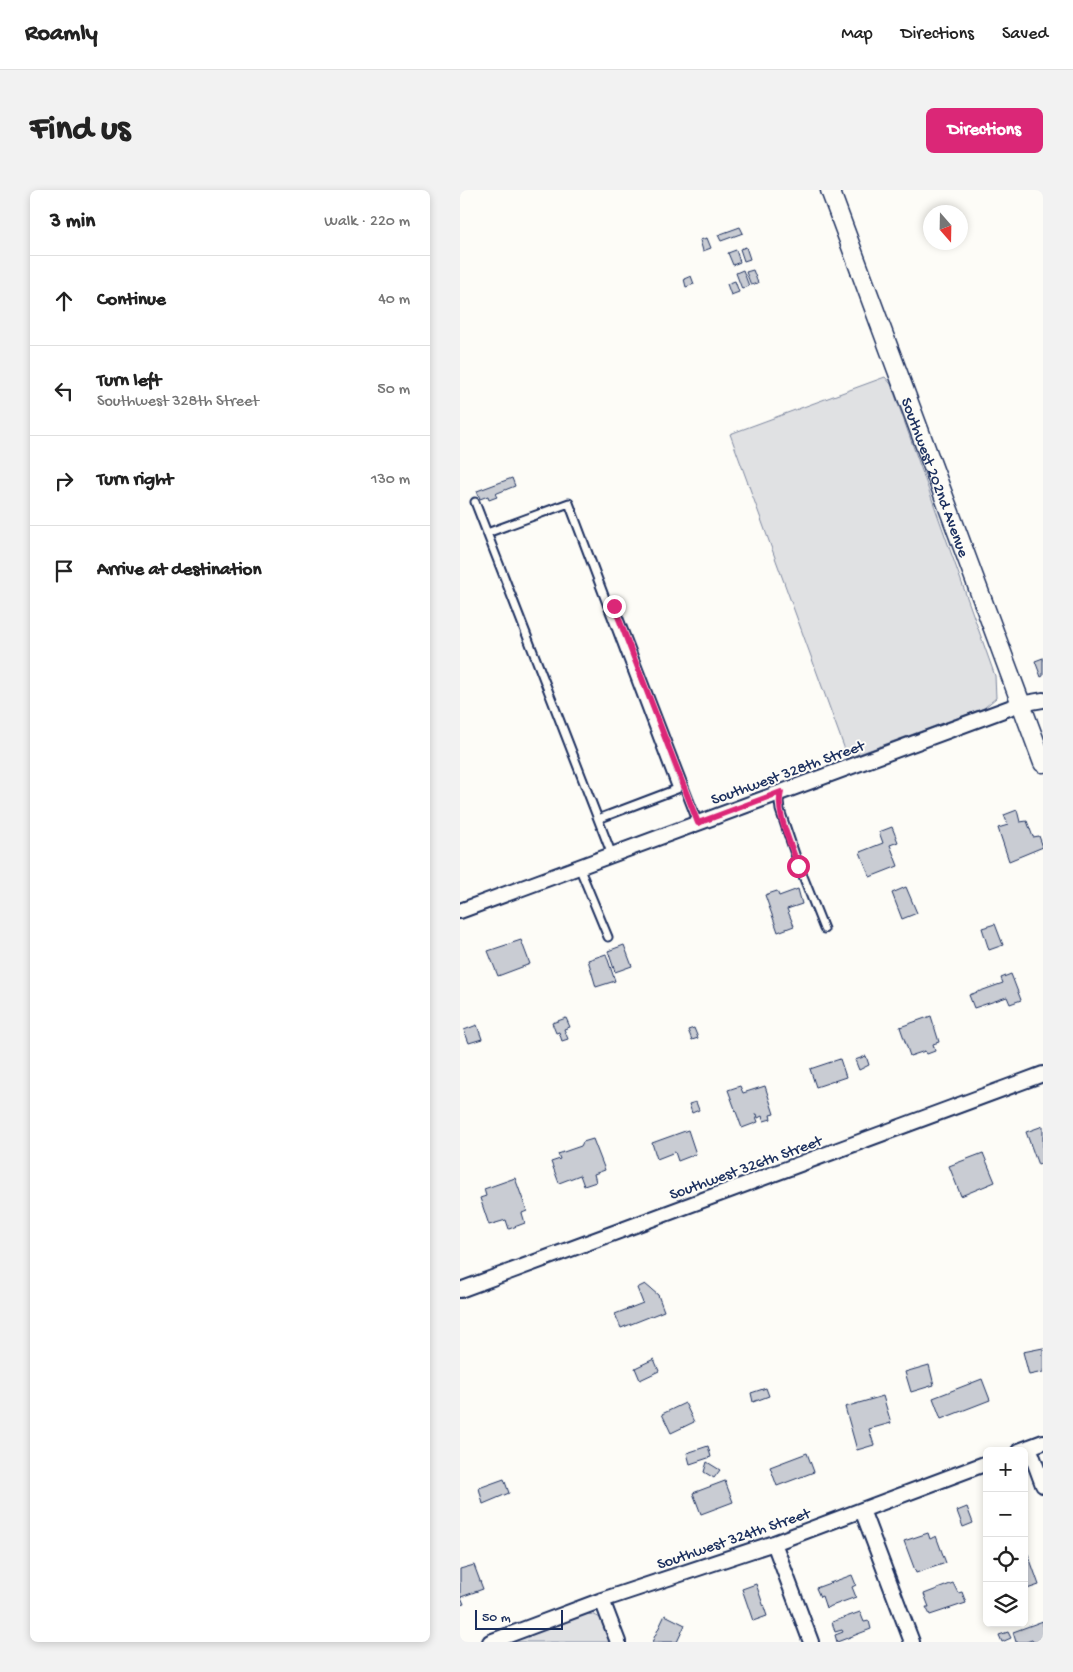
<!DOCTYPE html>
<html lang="en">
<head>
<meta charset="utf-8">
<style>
  :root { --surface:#fff; --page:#f2f2f2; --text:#222; --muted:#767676; --line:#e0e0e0; --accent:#db2777 }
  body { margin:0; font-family:"Gochi Hand",sans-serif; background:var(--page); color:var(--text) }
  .controls { position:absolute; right:15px; bottom:15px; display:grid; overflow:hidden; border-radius:8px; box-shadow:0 2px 8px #0003 }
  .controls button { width:45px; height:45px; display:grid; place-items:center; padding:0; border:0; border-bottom:1px solid var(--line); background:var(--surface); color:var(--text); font:25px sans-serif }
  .compass { position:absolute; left:463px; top:15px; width:45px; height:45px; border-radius:50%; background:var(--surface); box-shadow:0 2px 8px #0003; rotate:160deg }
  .scale { position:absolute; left:15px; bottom:12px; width:88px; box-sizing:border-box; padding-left:5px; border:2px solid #1b2f5e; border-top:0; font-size:14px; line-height:18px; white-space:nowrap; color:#1b2f5e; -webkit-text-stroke:4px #fdfcf7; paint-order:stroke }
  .stop { position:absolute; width:15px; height:15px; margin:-11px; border:4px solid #db2777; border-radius:50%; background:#fff }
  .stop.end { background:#db2777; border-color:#fff; box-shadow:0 1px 5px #0008 }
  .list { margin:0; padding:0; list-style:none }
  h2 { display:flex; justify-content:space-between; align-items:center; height:65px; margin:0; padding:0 20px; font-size:21px }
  h2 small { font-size:16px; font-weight:400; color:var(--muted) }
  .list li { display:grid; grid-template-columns:32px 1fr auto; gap:15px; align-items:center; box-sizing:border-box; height:90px; padding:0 20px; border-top:1px solid var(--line) }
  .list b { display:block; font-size:19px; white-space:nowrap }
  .list p { margin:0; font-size:16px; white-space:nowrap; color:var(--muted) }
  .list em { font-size:16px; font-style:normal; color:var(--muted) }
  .icon { flex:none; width:28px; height:28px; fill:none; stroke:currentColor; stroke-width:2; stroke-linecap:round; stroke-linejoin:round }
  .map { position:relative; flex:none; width:583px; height:1452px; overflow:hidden; border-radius:8px }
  header { display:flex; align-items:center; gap:30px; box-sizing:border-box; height:70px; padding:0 25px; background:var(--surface); border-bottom:1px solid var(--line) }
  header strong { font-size:24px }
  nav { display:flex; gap:28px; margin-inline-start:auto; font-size:18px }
  .intro { display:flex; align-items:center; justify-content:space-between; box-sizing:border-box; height:120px; padding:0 30px }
  h1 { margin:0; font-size:35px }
  .button { padding:12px 22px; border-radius:8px; background:var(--accent); color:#fff; font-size:18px; font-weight:700 }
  main { display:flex; gap:30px; padding:0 30px }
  aside { flex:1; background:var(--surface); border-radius:8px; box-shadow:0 2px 8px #0003 }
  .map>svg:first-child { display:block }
</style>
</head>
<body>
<header>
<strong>Roamly</strong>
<nav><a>Map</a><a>Directions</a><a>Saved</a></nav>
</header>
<div class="intro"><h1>Find us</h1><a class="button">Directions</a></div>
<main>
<aside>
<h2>3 min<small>Walk · 220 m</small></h2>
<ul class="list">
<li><svg class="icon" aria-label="ahead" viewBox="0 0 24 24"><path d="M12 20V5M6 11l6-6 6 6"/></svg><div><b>Continue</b></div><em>40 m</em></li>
<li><svg class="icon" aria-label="left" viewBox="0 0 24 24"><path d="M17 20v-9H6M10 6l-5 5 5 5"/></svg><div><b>Turn left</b><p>Southwest 328th Street</p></div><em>50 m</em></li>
<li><svg class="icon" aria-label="right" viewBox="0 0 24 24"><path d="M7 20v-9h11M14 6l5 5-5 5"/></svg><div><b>Turn right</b></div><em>130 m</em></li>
<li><svg class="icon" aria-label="arrive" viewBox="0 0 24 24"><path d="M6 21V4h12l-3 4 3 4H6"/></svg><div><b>Arrive at destination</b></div></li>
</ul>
</aside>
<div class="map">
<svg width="583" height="1452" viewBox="0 0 583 1452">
  <rect width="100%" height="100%" fill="#fdfcf7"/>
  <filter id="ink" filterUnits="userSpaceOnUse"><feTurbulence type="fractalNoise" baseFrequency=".02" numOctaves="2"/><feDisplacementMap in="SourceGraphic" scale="10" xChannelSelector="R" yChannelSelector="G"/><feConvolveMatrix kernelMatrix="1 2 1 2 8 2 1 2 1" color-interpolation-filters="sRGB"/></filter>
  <g filter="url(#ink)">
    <path fill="#e0e1e3" stroke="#7e88a0" d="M425,187l6,7 104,292 1,22 -12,10 -136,50 -118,-324z
      M125,1424c20,0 21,12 27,28h-103z"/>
    <path fill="#c9ccd3" stroke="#1b2f5e" d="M280,37l3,6 -22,8 -3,-6z
      M247,48l4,10 -8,3 -3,-11z
      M286,57l4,12 -6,2 -4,-12z
      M276,60l4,12 -7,3 -5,-12z
      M283,80l6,16 -7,3 -6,-16z
      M293,80l5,13 -7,2 -5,-13z
      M231,86l3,8 -8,3 -2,-8z
      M275,91l4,11 -8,3 -4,-11z
      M52,288l3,8 -20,8 2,3 -8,3 -1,-4 -8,3 -3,-8z
      M583,468v18l-2,1 -6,-16z
      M557,620l3,12 7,-1 6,16 6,-1 4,11 -34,14 -11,-33 10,-3 -4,-10z
      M432,637l6,15 -8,3 8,21 -28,11 -10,-25 23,-9 -4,-11z
      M446,697l11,26 -15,6 -10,-26z
      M338,699l4,15 -15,5 7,17 -16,6 -13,-37 12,-4 2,5z
      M535,734l8,21 -14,5 -7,-22z
      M61,750l9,24 -32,12 -10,-25z
      M164,755l8,21 -17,6 -7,-21z
      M146,764l9,27 -19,6 -8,-27z
      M551,784l10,26 -11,4 -3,-7 -33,11 -5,-13 34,-12 -2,-5z
      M471,826l8,26 -6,2 2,7 -8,3 -2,-3 -15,5 -10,-29z
      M106,828l4,9 -6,2 4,10 -6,2 -3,-9 -3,1 -4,-10z
      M17,835l5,14 -13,4 -5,-13z
      M234,838l4,10 -6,2 -4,-10z
      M406,866l3,9 -10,5 -4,-10z
      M380,869l6,18 -30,10 -6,-18z
      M280,896l3,7 22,-7 9,28 -4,1 1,4 -7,2 -2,-5 -4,2 -1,-4h-2l3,8 -16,6 -14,-38z
      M236,912l3,8 -7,3 -3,-9z
      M583,936v37l-5,2 -12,-33z
      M228,940l8,24 -18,7 -3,-9 -18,7 -5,-16z
      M133,949l12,31 -11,4 2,8 -12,4 -4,-11 -21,8 -8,-21 9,-3 -2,-5 23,-8 2,-4z
      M523,963l12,29 -34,14 -12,-30z
      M55,988l12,33 -5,2 3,10 -16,6 -3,-9 -17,5 -9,-27 6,-2 -2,-7z
      M185,1094l13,11 6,16 -43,17 -6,-14 28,-11 -6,-15z
      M583,1158v24l-14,3 -6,-23z
      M194,1169l5,12 -19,9 -5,-12z
      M469,1175l5,20 -23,7 -6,-20z
      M522,1189l8,21 -49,19 -8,-21z
      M306,1198l3,8 -16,6 -2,-9z
      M423,1206l8,27 -22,6 5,16 -17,5 -12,-43z
      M225,1213l9,19 -23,11 -9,-19z
      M248,1256l3,11 -21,7 -3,-11z
      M347,1263l7,19 -37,14 -7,-19z
      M247,1272l13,8 -6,8 -10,-6z
      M44,1289l5,14 -26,11 -4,-16z
      M265,1291l8,21 -32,12 -8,-21z
      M507,1317l6,16 -10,4 -6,-16z
      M468,1343l2,6 6,-3 10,27 -30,10 -12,-32z
      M568,1364l11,31 -15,5v-34z
      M14,1375l9,24 -22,8 3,7 -4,1v-36z
      M392,1385l4,10 -4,2 4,10 -30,11 -4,-12 -2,1 -4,-9z
      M493,1393l5,10 4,-1 4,11 -36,12 -4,-8h3l-5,-13z
      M296,1394l11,32 -14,5 -11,-32z
      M400,1422l4,10 5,-1 2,8 -34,13 -2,-7 8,-3 -1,-2 -7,2 -3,-10z
      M205,1425l20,10 -8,17h-25z
      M583,1431v21h-10l-1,-2 -6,2h-10l-3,-10z
      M548,1442l3,6 -9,4 -3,-7z"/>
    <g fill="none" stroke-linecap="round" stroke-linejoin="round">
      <g stroke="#1b2f5e" stroke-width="11">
        <path id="service" d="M15,312l137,353
          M27,343l82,-30 108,286 -79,30
          M154,416l84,217
          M321,603l-2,8 1,9 19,56 25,63
          M119,677l29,70"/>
      </g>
      <g stroke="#1b2f5e" stroke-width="18">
        <path id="minor" d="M0,721l560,-207 23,-4
          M0,1100l583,-216
          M569,1257l14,38
          M559,1261l24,-9
          M402,1320l50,132
          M314,1353l37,99
          M142,1410l16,42
          M30,1452l112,-42 172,-57 213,-80"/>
      </g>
      <g stroke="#1b2f5e" stroke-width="21">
        <g id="tertiary">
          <path id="s1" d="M370,0l213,573"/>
        </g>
      </g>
      <use href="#service" stroke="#fdfcf7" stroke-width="7"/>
      <use href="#minor" stroke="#fdfcf7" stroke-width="14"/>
      <use href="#tertiary" stroke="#fdfcf7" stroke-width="18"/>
    </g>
  </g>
  <g fill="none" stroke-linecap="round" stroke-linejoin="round" filter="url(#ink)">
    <path stroke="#db2777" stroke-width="6" d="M154,416l84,217 83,-31c-6,21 11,54 17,74"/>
  </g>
  <g text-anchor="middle" stroke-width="4" stroke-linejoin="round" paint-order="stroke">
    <g font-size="16" fill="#1b2f5e" stroke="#fdfcf7">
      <text dy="6" stroke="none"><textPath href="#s1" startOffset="306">Southwest 202nd Avenue</textPath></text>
      <text transform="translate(327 581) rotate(-20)" y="6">Southwest 328th Street</text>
      <text transform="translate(285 976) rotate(-20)" y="6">Southwest 326th Street</text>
      <text transform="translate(273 1347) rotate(-19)" y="6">Southwest 324th Street</text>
    </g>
  </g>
</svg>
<div class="controls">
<button>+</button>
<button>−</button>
<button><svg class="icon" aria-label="locate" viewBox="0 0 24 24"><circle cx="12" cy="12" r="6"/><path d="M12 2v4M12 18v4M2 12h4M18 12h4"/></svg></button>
<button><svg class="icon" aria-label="layers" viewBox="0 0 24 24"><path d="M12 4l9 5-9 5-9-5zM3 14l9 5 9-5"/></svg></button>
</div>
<svg class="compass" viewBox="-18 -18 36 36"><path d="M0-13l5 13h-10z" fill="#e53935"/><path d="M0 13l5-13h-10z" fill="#767676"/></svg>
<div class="scale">50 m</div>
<div class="stop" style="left:338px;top:676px"></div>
<div class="stop end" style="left:154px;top:416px"></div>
</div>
</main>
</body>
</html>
